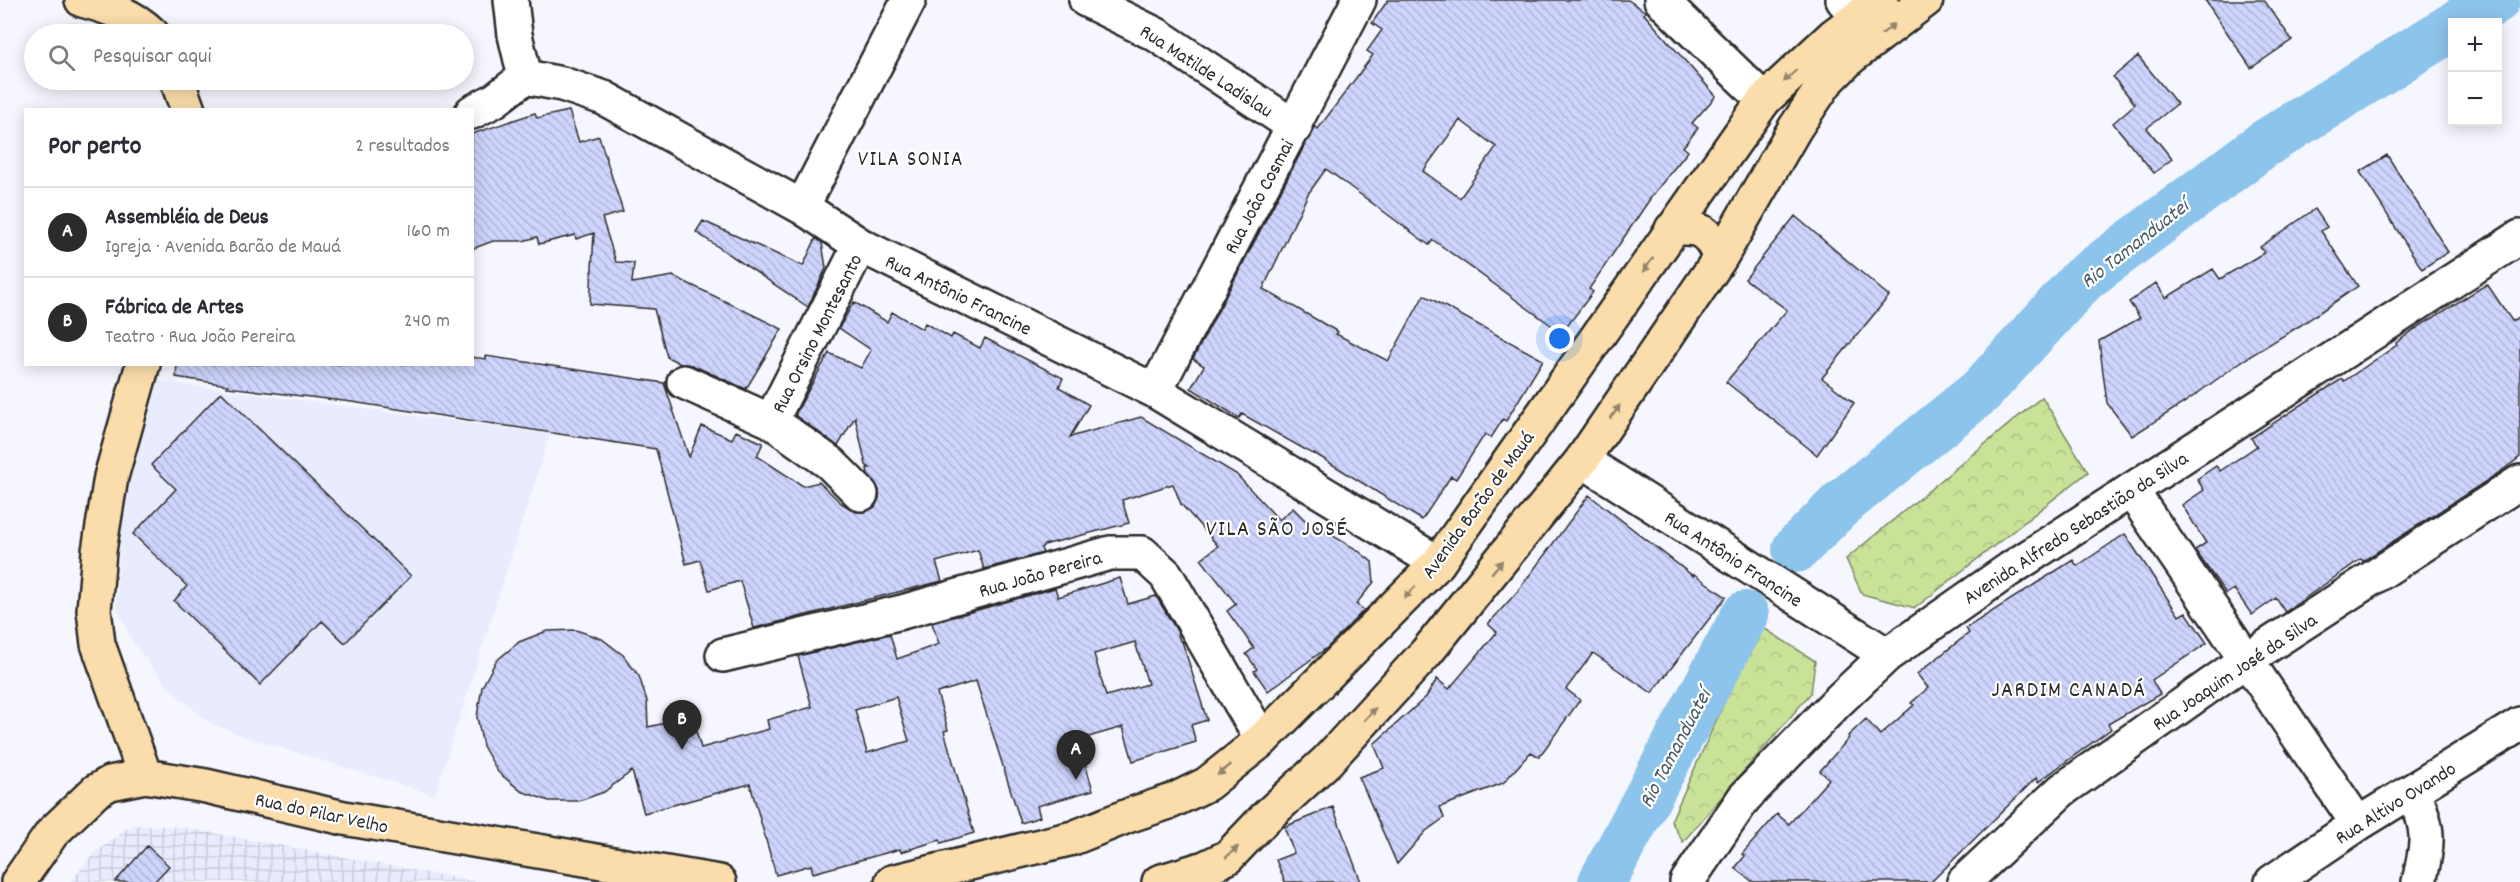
<!DOCTYPE html>
<html lang="pt">
<head>
<meta charset="utf-8">
<style>
  :root { --surface:#fff; --page:#f2f2f3; --text:#2b2b33; --muted:#7c7c81; --line:#e1e1e2; --accent:#2b2b2b }
  body { margin:0; font-family:Dekko,sans-serif; background:var(--page); color:var(--text) }
  .controls { position:absolute; right:18px; top:18px; display:grid; overflow:hidden; border-radius:0px; box-shadow:0 3px 15px #0003 }
  .controls button { width:54px; height:54px; display:grid; place-items:center; padding:0; border:0; border-bottom:2px solid var(--line); background:var(--surface); color:var(--text); font:30px sans-serif }
  .you { position:absolute; left:1560px; top:339px; width:21px; height:21px; margin:-15px; border:4px solid #fff; border-radius:50%; background:#1a73e8; box-shadow:0 0 0 9px #1a73e833 }
  .badge { display:grid; place-items:center; width:39px; height:39px; border-radius:50%; background:var(--accent); color:#fff; font-size:20px; font-weight:700 }
  .pin { position:absolute; translate:-50% -50px; filter:drop-shadow(0 2px 3px #0008) }
  .pin::after { content:''; position:absolute; top:32px; width:21px; height:18px; background:inherit; clip-path:polygon(0 0,100% 0,50% 100%) }
  .list { margin:0; padding:0; list-style:none }
  h2 { display:flex; justify-content:space-between; align-items:center; height:78px; margin:0; padding:0 24px; font-size:26px }
  h2 small { font-size:20px; font-weight:400; color:var(--muted) }
  .list li { display:grid; grid-template-columns:39px 1fr auto; gap:18px; align-items:center; box-sizing:border-box; height:90px; padding:0 24px; border-top:2px solid var(--line) }
  .list b { display:block; font-size:22px; white-space:nowrap }
  .list p { margin:0; font-size:20px; white-space:nowrap; color:var(--muted) }
  .list em { font-size:20px; font-style:normal; color:var(--muted) }
  .icon { flex:none; width:33px; height:33px; fill:none; stroke:currentColor; stroke-width:2; stroke-linecap:round; stroke-linejoin:round }
  .map { position:relative; flex:none; width:2520px; height:882px; overflow:hidden }
  .search { position:absolute; background:var(--surface); box-shadow:0 3px 15px #0003; left:24px; top:24px; width:450px; height:66px; display:flex; align-items:center; gap:15px; box-sizing:border-box; padding:0 21px; border-radius:33px; color:var(--muted); font-size:22px }
  .panel { position:absolute; background:var(--surface); box-shadow:0 3px 15px #0003; left:24px; top:108px; width:450px; height:258px; border-radius:0px }
  .map>svg:first-child { display:block }
</style>
</head>
<body>
<div class="map">
<svg width="2520" height="882" viewBox="0 0 2520 882">
  <defs>
    <pattern id="industrial-grid" width="8" height="8" patternUnits="userSpaceOnUse" patternTransform="scale(1.5)"><rect width="8" height="8" fill="#e9ecfd"/><path d="M0 4h8M4 0v8" fill="none" stroke="#c8cbd9"/></pattern>
    <pattern id="park-crowns" width="20" height="18" patternUnits="userSpaceOnUse" patternTransform="scale(1.5)"><rect width="20" height="18" fill="#c9e298"/><path d="M2 6a3 3 0 1 1 6 0M12 15a3 3 0 1 1 6 0" fill="none" stroke="#adc283"/></pattern>
    <pattern id="building-back-hatch" width="6" height="6" patternUnits="userSpaceOnUse" patternTransform="scale(1.5)"><rect width="6" height="6" fill="#ced4fc"/><path d="M-1 5l2 2M0 0l6 6M5-1l2 2" fill="none" stroke="#b1b6d8"/></pattern>
  </defs>
  <rect width="100%" height="100%" fill="#f5f6fe"/>
  <filter id="ink" filterUnits="userSpaceOnUse"><feTurbulence type="fractalNoise" baseFrequency=".0167" numOctaves="2"/><feDisplacementMap in="SourceGraphic" scale="12" xChannelSelector="R" yChannelSelector="G"/><feConvolveMatrix kernelMatrix="1 2 1 2 8 2 1 2 1" color-interpolation-filters="sRGB"/></filter>
  <g filter="url(#ink)">
    <path fill="#e9ecfd" d="M159,381l391,53 -115,361 -186,-57 -41,-16 -39,-34 -35,-44 -18,-39 3,-42 6,-64z"/>
    <path fill="url(#industrial-grid)" d="M132,825l49,2 296,55h-406l22,-28z"/>
    <path fill="url(#park-crowns)" stroke="#7a8662" stroke-width="1.5" d="M2042,397l46,75 -173,136 -53,-14 -16,-35z
      M1759,625l56,36 -4,32 -128,149 -12,-21z"/>
    <g fill="none" stroke-linecap="round" stroke-linejoin="round">
      <path stroke="#8dc4eb" stroke-width="48" d="M2459,22l37,-22
        M1796,549l45,-45 140,-113 102,-112 181,-135 188,-117
        M1602,882l143,-267"/>
    </g>
    <path fill="url(#building-back-hatch)" stroke="#2b2b2b" stroke-width="1.5" fill-rule="evenodd" d="M1388,0h240l18,12 -2,2 72,82 -24,27 6,5 -15,19 5,4 -36,45 -63,93 4,3 -31,41 -129,-93 -4,5 -103,-76 -18,25 -45,95 75,43 -2,2 52,27 36,-66 119,65 -37,61 -3,-2 -12,19 -6,-4 -29,45 -5,-3 -29,44 -108,-67 -1,1 -71,-40 -3,4 -48,-30 13,-22 -11,-7 114,-218 4,-4 3,-11 4,3 55,-74 -6,-4 15,-21 -10,-7zM1460,120l36,27 -36,51 -37,-27z
      M2205,0h59l28,40 -41,28z
      M2138,56l39,48 -30,24 25,31 -18,14 -41,-50 22,-19 -22,-27z
      M569,111l10,31 20,-6 24,76 -21,6 14,44 18,1 -2,20 41,-7 109,53 -36,60 -54,-24 -11,-1 -14,-7 -13,-48 -64,-5 4,-71 -18,6 -1,-4 -36,9 -2,-7 -14,4h-30l-21,8v-115l63,-21 2,5z
      M2387,155l61,97 -26,17 -62,-97z
      M2315,209l12,18 -6,4 37,55 -57,39 -59,36 -55,40 -55,35 -25,-33 -8,-62 41,-23 -11,-16 27,-19 10,15 47,-29 7,10 45,-27 -5,-5z
      M1795,216l94,80 -67,82 32,25 -37,52 -91,-73 61,-72 -42,-31z
      M703,221l100,45 13,-28 6,5 4,25 -18,39 -112,-75z
      M2487,284l25,37 8,-5v141l-20,15 -137,89 -2,-2 -76,53 -9,-14 -24,17 -18,-26 -8,5 -31,-44 11,-7 -24,-38 22,-15 -7,-11 19,-13 4,5 37,-25 -6,-8 67,-44 24,-15 2,2 53,-36 -1,-2 19,-14z
      M854,302l33,20 5,-10 30,17 3,-6 26,15 2,-4 27,14 5,-10 78,40 -4,9 30,18 -19,32 71,-20 95,57 43,46 14,-12 12,12 51,29 16,13 2,20 -18,22 8,6 -36,37 -60,44 -14,-20 3,-2 -11,-15 8,-6 -27,-37 9,-7 -35,-45 17,-13 -37,-42 -8,-20 -51,16 7,23 -85,22 -3,3 2,5 -59,16 -6,-19 -42,12 6,19 -188,47 -14,-47 -31,9 -9,-30 -14,4 -30,-115 -304,-47 -125,-15 1,-2 -52,-8 1,-13h295v-7l14,2v-3l178,27 25,74 13,-31 30,13 4,-8 27,12 -6,13 46,30 16,-4 22,21 15,9h9l10,-5 4,-9v-8l-11,-15 -1,-7h3l-4,-3 -11,-48 -17,29 -42,-30v-3l33,-60 32,15 10,-18 -32,-22z
      M221,392l190,184 -66,67 -23,-22 -62,64 -86,-84 13,-15 -54,-52 43,-45 -25,-24z
      M1589,495l104,81 1,-2 32,23 -74,96 -59,-40 -27,36 14,11 -41,57 -8,-5 -28,31 -63,24 4,11 -18,13 -29,33 -38,-87 25,-9 -10,-24 52,-47 11,-18 12,10 48,-57 -9,-8 29,-32z
      M2125,534l54,82 7,-4 21,31 -55,37 8,14 -52,30 3,5 -73,53 -2,-4 -105,104h-178l-18,-14 10,-12 -3,-2 35,-40 12,10 40,-45 -9,-8 29,-33 -1,-2 18,-17 14,16 34,-30 -3,-2 17,-15 -11,-14 52,-41 -3,-5 107,-68 4,6z
      M1120,578l8,26 28,-8 21,35 3,10h2l25,79 -16,5 5,17 -63,19 -10,-34 -45,13 15,50 -56,16 3,11 -19,6 -45,-142 -39,12 11,37 -4,1 30,102 -33,10 -1,-3 -39,12 -1,-3 -87,24 -2,-8 -35,10 -26,-91 -106,29 -12,-42 -28,21 -25,9h-30l-28,-10 -23,-19 -15,-26 -6,-29 5,-30 14,-26 23,-19 28,-11 29,-1 26,9 21,16 16,21 8,25 1,26 44,-10 9,31 68,-19 -2,-9 45,-13 -14,-51 92,-22 7,25 42,-15 -7,-21 123,-35 3,9zM1135,642l13,42 -42,12 -12,-42zM896,697l13,44 -42,12 -12,-43z
      M1333,807l28,75h-76l-9,-22 18,-7 -10,-26z
      M147,846l22,20 -15,16h-39z"/>
    <g fill="none" stroke-linecap="round" stroke-linejoin="round">
      <g stroke="#2b2b2b" stroke-width="38">
        <path id="minor" d="M511,0l4,35 10,42
          M1086,0l71,35 138,92
          M1661,0l103,100
          M1843,0l15,17
          M472,112l23,-12 30,-23 37,7 42,14 198,109 58,38 295,146 283,172
          M802,207l107,-207
          M684,382l87,39 59,42 31,31
          M1155,391l204,-391
          M771,421l89,-176
          M1582,460l305,195
          M2131,490l227,334
          M723,655l179,-43 208,-59h32l24,22 96,165
          M2413,792c18,38 15,51 6,90
          M1687,882l57,-84 93,-96 50,-47 123,-86 510,-332
          M1964,882l98,-92 184,-130 274,-178
          M2272,882l86,-58 162,-100"/>
      </g>
      <g stroke="#2b2b2b" stroke-width="38">
        <path id="major" d="M82,0c26,7 51,15 70,34
          M177,80l11,30
          M1672,229c29,-4 38,4 48,29
          M143,364l-32,113 -12,74 -5,59 4,34 47,132
          M18,882l34,-49 44,-42 14,-8 35,-7 61,10 138,32 375,64
          M892,882l181,-44 57,-23 42,-14 35,-17 55,-44 176,-177 326,-463 69,-64 48,-36
          M1159,882l46,-14 23,-11 37,-39 62,-57 99,-108 156,-193 138,-202 75,-130 31,-46 24,-24 76,-58"/>
      </g>
      <use href="#minor" stroke="#fff" stroke-width="33"/>
      <use href="#major" stroke="#fbddab" stroke-width="33"/>
    </g>
    <defs><path id="oneway-solid" d="M-6-.8H1V-3.2L6.5 0L1 3.2V.8H-6Z" transform="scale(1.5)"/></defs>
    <g fill="#93846b">
      <use href="#oneway-solid" transform="translate(1888 29) rotate(-38)"/>
      <use href="#oneway-solid" transform="translate(1790 76) rotate(137)"/>
      <use href="#oneway-solid" transform="translate(1648 265) rotate(125)"/>
      <use href="#oneway-solid" transform="translate(1615 412) rotate(-56)"/>
      <use href="#oneway-solid" transform="translate(1497 567) rotate(-50)"/>
      <use href="#oneway-solid" transform="translate(1410 592) rotate(135)"/>
      <use href="#oneway-solid" transform="translate(1370 714) rotate(-47)"/>
      <use href="#oneway-solid" transform="translate(1224 770) rotate(142)"/>
      <use href="#oneway-solid" transform="translate(1232 852) rotate(-42)"/>
    </g>
  </g>
  <g text-anchor="middle" stroke-width="4.5" stroke-linejoin="round" paint-order="stroke">
    <g font-size="20" fill="#2b2b2b" stroke="#fff">
      <text transform="translate(1207 70) rotate(33)" y="7">Rua Matilde Ladislau</text>
      <text transform="translate(1258 196) rotate(-62)" y="7">Rua João Cosmai</text>
      <text transform="translate(959 294) rotate(26)" y="7">Rua Antônio Francine</text>
      <text transform="translate(816 333) rotate(-63)" y="7">Rua Orsino Montesanto</text>
      <text transform="translate(1477 504) rotate(-54)" y="7">Avenida Barão de Mauá</text>
      <text transform="translate(2075 527) rotate(-33)" y="7">Avenida Alfredo Sebastião da Silva</text>
      <text transform="translate(1734 558) rotate(33)" y="7">Rua Antônio Francine</text>
      <text transform="translate(1040 573) rotate(-16)" y="7">Rua João Pereira</text>
      <text transform="translate(2234 671) rotate(-34)" y="7">Rua Joaquim José da Silva</text>
      <text transform="translate(2395 802) rotate(-32)" y="7">Rua Altivo Ovando</text>
      <text transform="translate(322 812) rotate(12)" y="7">Rua do Pilar Velho</text>
    </g>
    <g font-size="21" letter-spacing="1.5" fill="#2b2b2b" stroke="#fff">
      <text x="911" y="165">VILA SONIA</text>
    </g>
    <g font-size="21" font-style="italic" fill="#485965" stroke="#fff">
      <text transform="translate(2134 243) rotate(-38)" y="7">Rio Tamanduateí</text>
      <text transform="translate(1674 748) rotate(-62)" y="7">Rio Tamanduateí</text>
    </g>
    <g font-size="22" letter-spacing="1.5" fill="#2b2b2b" stroke="#fff">
      <text x="1277" y="535">VILA SÃO JOSÉ</text>
      <text x="2069" y="696">JARDIM CANADÁ</text>
    </g>
  </g>
</svg>
<div class="controls">
<button>+</button>
<button>−</button>
</div>
<div class="you"></div>
<div class="pin badge" style="left:1076px;top:780px">A</div>
<div class="pin badge" style="left:682px;top:750px">B</div>
<div class="search"><svg class="icon" aria-label="search" viewBox="0 0 24 24"><circle cx="10" cy="10" r="6"/><path d="M15 15l6 6"/></svg>Pesquisar aqui</div>
<section class="panel">
<h2>Por perto<small>2 resultados</small></h2>
<ul class="list">
<li><span class="badge">A</span><div><b>Assembléia de Deus</b><p>Igreja · Avenida Barão de Mauá</p></div><em>160 m</em></li>
<li><span class="badge">B</span><div><b>Fábrica de Artes</b><p>Teatro · Rua João Pereira</p></div><em>240 m</em></li>
</ul>
</section>
</div>
</body>
</html>
